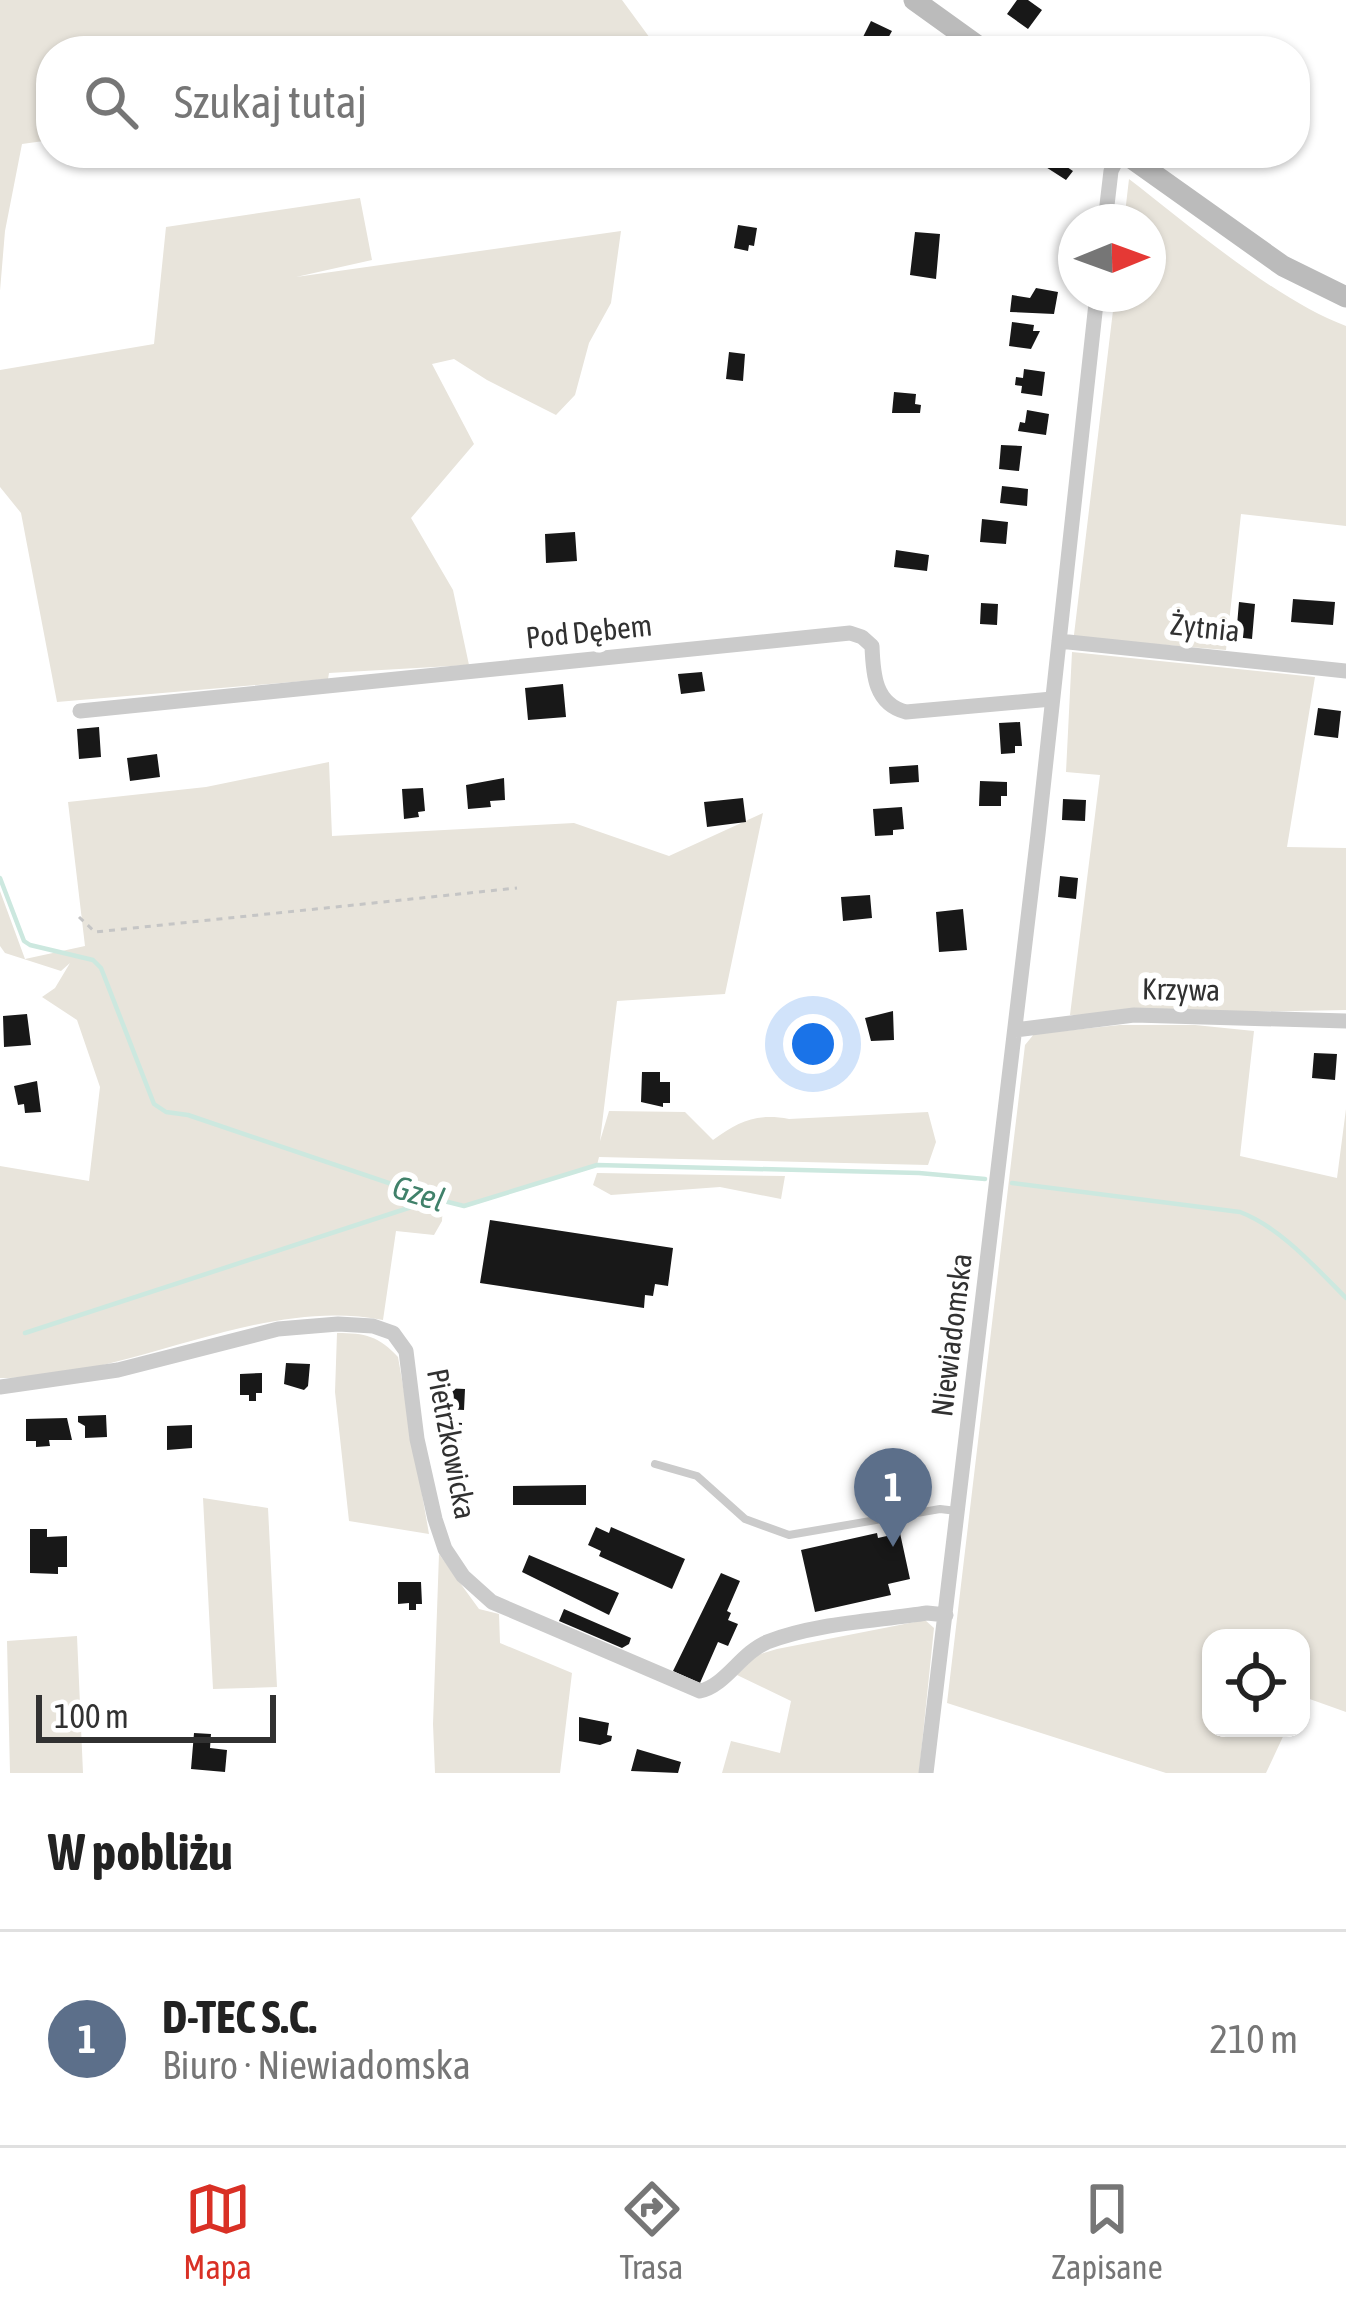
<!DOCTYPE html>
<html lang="pl">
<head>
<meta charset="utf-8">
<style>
  :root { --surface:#fff; --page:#f6f6f6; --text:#222; --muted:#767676; --line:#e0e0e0; --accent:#d93025 }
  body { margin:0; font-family:"Asap Condensed",sans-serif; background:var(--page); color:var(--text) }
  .controls { position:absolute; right:36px; bottom:36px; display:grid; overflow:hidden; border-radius:24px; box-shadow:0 3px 9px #0004 }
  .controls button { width:108px; height:108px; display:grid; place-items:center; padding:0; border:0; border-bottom:3px solid var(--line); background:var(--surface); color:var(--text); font:60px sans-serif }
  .compass { position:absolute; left:1058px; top:204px; width:108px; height:108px; border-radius:50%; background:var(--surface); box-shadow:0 3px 9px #0004; rotate:89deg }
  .scale { position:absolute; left:36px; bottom:30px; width:240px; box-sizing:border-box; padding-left:12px; border:6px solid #313131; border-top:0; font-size:33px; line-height:42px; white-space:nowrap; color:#313131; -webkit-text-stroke:9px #fff; paint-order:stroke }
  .you { position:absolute; left:813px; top:1044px; width:42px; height:42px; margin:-30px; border:9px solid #fff; border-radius:50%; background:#1a73e8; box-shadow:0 0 0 18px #1a73e833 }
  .badge { display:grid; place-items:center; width:78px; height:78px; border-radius:50%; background:var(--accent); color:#fff; font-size:39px; font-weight:700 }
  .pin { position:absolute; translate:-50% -99px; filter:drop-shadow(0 3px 6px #0008) }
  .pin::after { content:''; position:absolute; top:63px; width:42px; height:36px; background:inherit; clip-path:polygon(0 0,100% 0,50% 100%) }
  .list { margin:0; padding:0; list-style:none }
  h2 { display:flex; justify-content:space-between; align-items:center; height:156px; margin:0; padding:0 48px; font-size:51px }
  h2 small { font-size:39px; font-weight:400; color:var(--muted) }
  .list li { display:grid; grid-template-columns:78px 1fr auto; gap:36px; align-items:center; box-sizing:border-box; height:216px; padding:0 48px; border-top:3px solid var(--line) }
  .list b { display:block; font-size:45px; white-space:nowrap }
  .list p { margin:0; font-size:39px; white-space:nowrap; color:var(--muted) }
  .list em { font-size:39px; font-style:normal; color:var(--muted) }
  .icon { flex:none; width:66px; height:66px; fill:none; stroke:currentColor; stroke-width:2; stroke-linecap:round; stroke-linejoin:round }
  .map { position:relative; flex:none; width:1346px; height:1773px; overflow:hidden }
  .search { position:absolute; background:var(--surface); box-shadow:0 3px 9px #0004; left:36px; right:36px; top:36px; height:132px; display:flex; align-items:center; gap:30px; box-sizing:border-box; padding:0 42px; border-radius:48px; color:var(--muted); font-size:45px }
  .sheet { height:372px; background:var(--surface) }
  nav { display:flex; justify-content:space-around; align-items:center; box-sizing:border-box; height:168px; border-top:3px solid var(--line); background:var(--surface); font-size:33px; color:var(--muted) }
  nav a { display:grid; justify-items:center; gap:6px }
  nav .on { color:var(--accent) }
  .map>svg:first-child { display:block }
</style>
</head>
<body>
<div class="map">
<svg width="1346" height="1773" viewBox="0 0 1346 1773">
  <rect width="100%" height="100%" fill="#fff"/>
  <path fill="#e8e4db" d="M0,0h622l36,49 -607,2v89l-29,4 -17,87 -5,60z
    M1129,179c61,47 147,121 217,147v200l-105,-12 -15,136 -97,-8 -56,1 42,-349h33v-72h-24z
    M360,198l12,62 -76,17 325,-46 -10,72 -22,40 -14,52 -19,20 -69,-35 -33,-21 -22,5 42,80 -63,74 42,72 16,75 -140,8 -1,6 -271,23 -36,-189 -21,-26v-117l154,-26 12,-117z
    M1072,652l243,25 -28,170 59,1v162l-276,5 30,-240 -34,-3z
    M329,762l3,74 242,-13 95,33 94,-43 -38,181 -108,7 -17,140 9,-30 76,1 28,28c26,-19 44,-27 76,-21l139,-7 8,30 -8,23 -329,-8 -2,8 -133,41 -21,-5 -1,20 -8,14 -38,-4 -13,89c-126,-25 -255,61 -383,58v-212l89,15 11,-94 -23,-67 -35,-23 13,-9 15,-25 -9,8 -56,-18 -5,-7v-55l25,68 60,-13 -17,-144 138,-15z
    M1120,1025h75l59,6 -14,125 97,22 9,-69v603l-42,-15 -3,4v-63h-90v90h76l-21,45h-100l-219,-70 78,-658 9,-11z
    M597,1173l188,3 -4,23 -61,-12 -109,8 -18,-10z
    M337,1333c28,0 42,3 61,24l31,177 -80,-13 -14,-129z
    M203,1498l65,10 9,179 -64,2z
    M439,1554l40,55 20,5 1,29 72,30 -12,100h-125l-2,-49z
    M925,1620l9,8 -15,145h-197l9,-32 49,12 11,-52 -54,-26 20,-20 20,-6z
    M77,1636l6,137h-73l-3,-132z"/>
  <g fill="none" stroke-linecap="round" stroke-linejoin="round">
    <path stroke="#cce8df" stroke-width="4.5" d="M0,878l24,63 6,4 63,15 8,8 53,136 12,8 22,3 248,84 28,7 133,-41 322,8 66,6
      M1012,1183l228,29c40,15 76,56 106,86
      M25,1333l411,-134"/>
  </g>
  <path fill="#181818" d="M1017,0h11l14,10 -14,19 -21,-15z
    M871,21l21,10 -11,20h-25z
    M1037,153h29l5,3 -7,9 9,6 -7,9 -28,-18 -4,-5z
    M738,225l19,3 -3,18 -5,-1 -1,6 -14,-3z
    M915,232l25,2 -4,45 -26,-4z
    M1036,288l22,4 -4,22 -44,-2 2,-17 18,3z
    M1012,322l22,3 -1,6h7l-9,18 -22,-3z
    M729,352l16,2 -2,27 -17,-2z
    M1024,369l21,3 -3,24 -21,-3 1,-7 -7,-1 1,-8 7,1z
    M894,392l22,2 -1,10 6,1 -1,8h-28z
    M1027,410l22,4 -3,21 -28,-4 2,-9 5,1z
    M1001,445l21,1 -3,25 -20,-2z
    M1002,486l26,3 -1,17 -27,-3z
    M982,519l26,3 -2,22 -26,-2z
    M575,532l2,29 -31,2 -1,-29z
    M896,550l33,5 -2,16 -33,-4z
    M1293,599l42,3 -2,23 -42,-3z
    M1239,602l16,2 -3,35 -16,-2z
    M981,603l17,1 -1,21 -17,-1z
    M702,672l3,19 -24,3 -3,-20z
    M563,684l3,33 -38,3 -3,-32z
    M1318,708l23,3 -3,27 -24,-3z
    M1020,722l2,24h-7v7l-14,1 -2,-31z
    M99,727l2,30 -22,2 -2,-30z
    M157,754l3,23 -30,4 -3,-23z
    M918,765l1,17 -29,2 -1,-17z
    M504,778l1,22 -15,1 1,6 -23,2 -2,-24z
    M980,781l27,1v14h-6v10h-22z
    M423,788l2,23 -7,1 1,5 -15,2 -2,-30z
    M743,798l3,24 -39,5 -3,-25z
    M1063,799l23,1 -1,21 -23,-1z
    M902,807l2,22 -11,1v5l-18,1 -2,-27z
    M1060,876l18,2 -2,21 -18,-2z
    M870,895l2,23 -29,3 -2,-24z
    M963,909l4,41 -28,2 -3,-40z
    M893,1011l1,29 -23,1 -6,-23z
    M27,1014l4,31 -27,2 -1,-31z
    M1314,1053l23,1 -2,26 -23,-2z
    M642,1072h18v10h10v21h-7v4l-22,-5z
    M37,1081l4,31 -16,1 -1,-9 -6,1 -4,-19z
    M490,1220l183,28 -5,38 -13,-2 -2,12 -8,-1 -1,13 -164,-25z
    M286,1363l24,1 -2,22 -4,4 -20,-6z
    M262,1373v20h-6v8h-7v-6h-9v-21z
    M443,1388l22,1 -1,21 -22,-1z
    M106,1415l1,22 -22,1v-12l-7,-4v-6z
    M67,1418l5,22h-23l1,6 -14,1v-6h-10v-22z
    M440,1421l22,2v23l-23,-6z
    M192,1425v23l-25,2v-24z
    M586,1485v20h-73v-19z
    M596,1527l13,6 2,-6 74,32 -13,30 -73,-33 2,-5 -13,-6z
    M30,1529h17v8l20,-1v31h-9v7l-28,-1z
    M877,1533l1,5 22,-5 10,46 -22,5 3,11 -76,17 -14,-62z
    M529,1555l90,38 -10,22 -87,-43z
    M721,1573l19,8 -13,30 4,2 -3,7 10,4 -10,22 -10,-4 -18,41 -27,-12z
    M398,1582h23l1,22h-6v6h-7v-7l-11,1z
    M564,1609l67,29 -2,6 -7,4 -63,-27z
    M579,1717l30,6 -2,12 5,1 -1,5 -11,4 -21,-4z
    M194,1733l17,1 -1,14 17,2 -2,22 -34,-3z
    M637,1749l44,13 -3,11 -47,-2z"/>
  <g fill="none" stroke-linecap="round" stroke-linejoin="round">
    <path stroke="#c5c5c5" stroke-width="3" stroke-dasharray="6 6" stroke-linecap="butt" d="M79,917l16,15 422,-44"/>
    <path stroke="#cbcbcb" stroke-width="8" d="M655,1464l42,12 48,43 44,16 151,-26 17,2"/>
    <path stroke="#cbcbcb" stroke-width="15" d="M1105,222l6,-51 9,-18
      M1059,641l287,30
      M80,711l770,-78 12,4 10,9c1,29 3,58 34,66l146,-13
      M1015,1030l119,-15 212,6
      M0,1387l118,-17 160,-41 60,-5 35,2 20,7 13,18 11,88 18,80 10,30 18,27 29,26 208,89c25,-5 41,-38 67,-49 49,-19 109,-21 160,-29l19,2
      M926,1773l112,-939 59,-540"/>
    <path stroke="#bbb" stroke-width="21" d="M914,0l71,51
      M1124,153l159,113 63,31"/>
  </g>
  <g text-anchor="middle" stroke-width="12" stroke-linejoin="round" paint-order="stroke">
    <g font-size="30" fill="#313131" stroke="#fff">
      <text transform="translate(1205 628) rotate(6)" y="10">Żytnia</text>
      <text transform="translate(589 632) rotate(-6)" y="10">Pod Dębem</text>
      <text transform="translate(1181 990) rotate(1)" y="10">Krzywa</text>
      <text transform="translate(952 1335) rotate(-83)" y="10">Niewiadomska</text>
      <text transform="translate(451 1444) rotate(79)" y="10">Pietrzkowicka</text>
    </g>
    <g font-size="33" font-style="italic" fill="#40816a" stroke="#fff">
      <text transform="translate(419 1193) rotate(17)" y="12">Gzel</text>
    </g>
  </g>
</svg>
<div class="controls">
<button><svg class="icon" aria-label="locate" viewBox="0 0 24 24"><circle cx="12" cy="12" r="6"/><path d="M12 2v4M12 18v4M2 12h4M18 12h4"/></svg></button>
</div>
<svg class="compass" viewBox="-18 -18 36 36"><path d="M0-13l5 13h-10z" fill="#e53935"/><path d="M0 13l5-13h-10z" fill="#767676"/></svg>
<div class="scale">100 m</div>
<div class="you"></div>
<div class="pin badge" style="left:893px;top:1547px;background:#5c6f8a">1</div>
<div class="search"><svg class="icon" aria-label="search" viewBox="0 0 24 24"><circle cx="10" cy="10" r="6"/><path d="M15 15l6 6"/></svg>Szukaj tutaj</div>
</div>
<section class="sheet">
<h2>W pobliżu<small></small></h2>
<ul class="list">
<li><span class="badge" style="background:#5c6f8a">1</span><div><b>D-TEC S.C.</b><p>Biuro · Niewiadomska</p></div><em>210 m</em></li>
</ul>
</section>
<nav>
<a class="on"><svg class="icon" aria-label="map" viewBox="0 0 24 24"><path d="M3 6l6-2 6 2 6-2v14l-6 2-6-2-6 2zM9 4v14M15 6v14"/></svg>Mapa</a>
<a><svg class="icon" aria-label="directions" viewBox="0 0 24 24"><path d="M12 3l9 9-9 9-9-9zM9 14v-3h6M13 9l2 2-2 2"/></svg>Trasa</a>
<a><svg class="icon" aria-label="saved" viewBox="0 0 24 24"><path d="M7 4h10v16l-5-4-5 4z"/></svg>Zapisane</a>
</nav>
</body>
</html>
